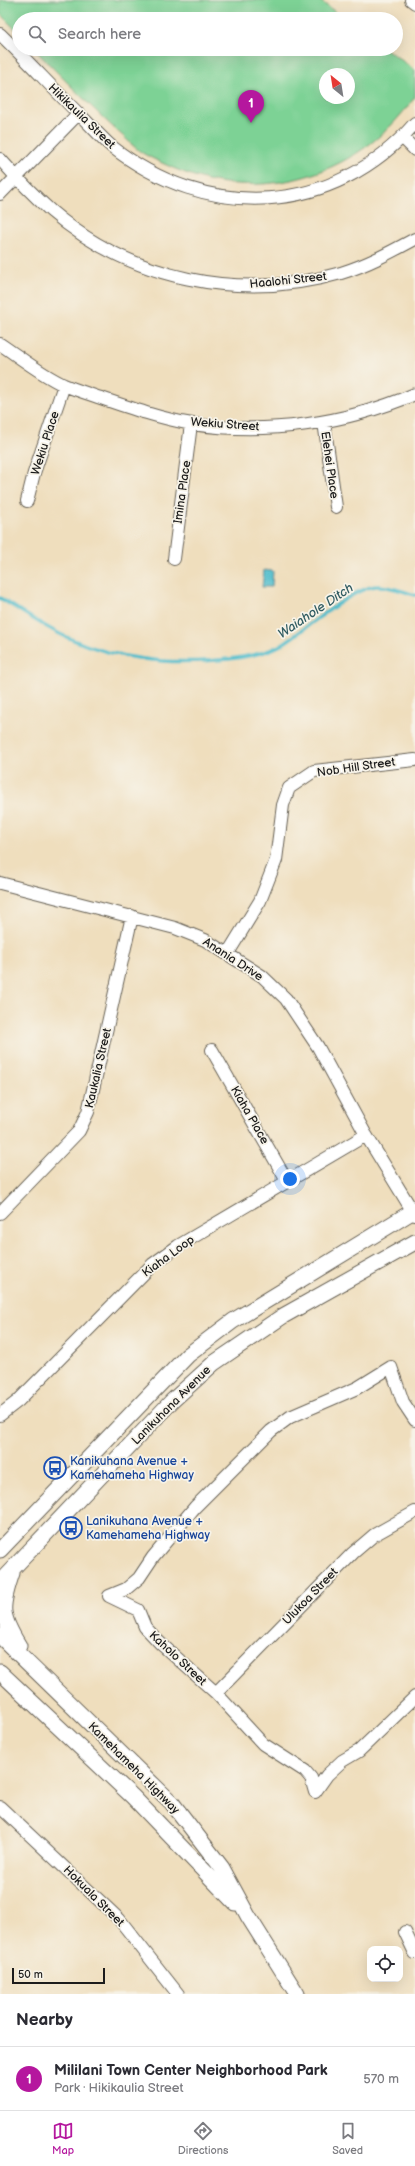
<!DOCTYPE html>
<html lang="en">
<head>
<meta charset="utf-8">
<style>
  :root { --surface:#fff; --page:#f2f2f3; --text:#2b2b33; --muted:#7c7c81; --line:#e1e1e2; --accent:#b5179e }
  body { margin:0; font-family:"Balsamiq Sans",sans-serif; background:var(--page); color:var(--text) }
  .controls { position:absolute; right:12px; bottom:12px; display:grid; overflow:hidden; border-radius:8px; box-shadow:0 4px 16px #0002 }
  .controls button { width:36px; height:36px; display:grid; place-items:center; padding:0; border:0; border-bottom:1px solid var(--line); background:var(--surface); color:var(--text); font:20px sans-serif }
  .compass { position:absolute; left:319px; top:68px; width:36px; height:36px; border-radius:50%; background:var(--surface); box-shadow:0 4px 16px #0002; rotate:330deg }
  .scale { position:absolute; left:12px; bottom:10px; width:93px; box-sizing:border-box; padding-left:4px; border:2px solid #1c1c1c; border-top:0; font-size:11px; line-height:14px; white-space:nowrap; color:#1c1c1c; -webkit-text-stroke:3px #f7f3e8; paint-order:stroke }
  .you { position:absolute; left:290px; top:1179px; width:14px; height:14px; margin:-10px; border:3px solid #fff; border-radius:50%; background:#1a73e8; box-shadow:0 0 0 6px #1a73e833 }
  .badge { display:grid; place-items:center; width:26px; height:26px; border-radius:50%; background:var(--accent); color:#fff; font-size:13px; font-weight:700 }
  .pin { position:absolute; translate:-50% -33px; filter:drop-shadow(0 1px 2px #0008) }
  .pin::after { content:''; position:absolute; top:21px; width:14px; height:12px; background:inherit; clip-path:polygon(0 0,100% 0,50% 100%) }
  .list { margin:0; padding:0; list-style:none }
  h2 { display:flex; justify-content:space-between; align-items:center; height:52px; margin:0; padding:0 16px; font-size:17px }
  h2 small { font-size:13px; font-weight:400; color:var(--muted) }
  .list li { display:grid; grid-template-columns:26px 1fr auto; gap:12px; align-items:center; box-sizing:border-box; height:64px; padding:0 16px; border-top:1px solid var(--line) }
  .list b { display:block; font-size:15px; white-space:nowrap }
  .list p { margin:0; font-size:13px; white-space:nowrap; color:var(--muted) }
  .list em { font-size:13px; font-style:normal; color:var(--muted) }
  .icon { flex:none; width:22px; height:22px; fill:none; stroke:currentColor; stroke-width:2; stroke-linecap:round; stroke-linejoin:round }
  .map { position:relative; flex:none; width:415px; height:1994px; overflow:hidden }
  .search { position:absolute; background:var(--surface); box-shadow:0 4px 16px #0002; left:12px; right:12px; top:12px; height:44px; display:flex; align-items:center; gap:10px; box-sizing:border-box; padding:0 14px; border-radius:22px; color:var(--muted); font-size:15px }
  .sheet { height:116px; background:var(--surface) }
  nav { display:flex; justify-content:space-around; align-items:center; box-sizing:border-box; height:56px; border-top:1px solid var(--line); background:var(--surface); font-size:11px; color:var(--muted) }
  nav a { display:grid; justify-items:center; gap:2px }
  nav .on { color:var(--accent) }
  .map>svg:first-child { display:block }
</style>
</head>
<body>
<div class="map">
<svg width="415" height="1994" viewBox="0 0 415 1994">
  <rect width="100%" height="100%" fill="#f7f3e8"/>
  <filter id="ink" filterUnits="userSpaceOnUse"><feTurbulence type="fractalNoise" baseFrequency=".025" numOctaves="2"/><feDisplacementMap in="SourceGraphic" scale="8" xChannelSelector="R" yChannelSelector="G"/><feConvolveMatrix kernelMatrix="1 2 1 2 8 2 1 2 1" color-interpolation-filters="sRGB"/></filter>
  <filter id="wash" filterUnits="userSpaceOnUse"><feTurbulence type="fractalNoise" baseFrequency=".012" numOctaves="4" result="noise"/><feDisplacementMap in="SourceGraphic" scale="16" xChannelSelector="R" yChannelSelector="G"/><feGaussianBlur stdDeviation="0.9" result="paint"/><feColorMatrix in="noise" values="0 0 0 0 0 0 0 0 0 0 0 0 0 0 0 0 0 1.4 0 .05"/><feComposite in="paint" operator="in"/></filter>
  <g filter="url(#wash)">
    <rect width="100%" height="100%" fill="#efdebd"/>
    <path fill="#7dd295" stroke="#4c7758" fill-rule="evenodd" d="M0,0h319l26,19h-326v14l-19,-19z
      M34,49h352l29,21v27c-5,7 -11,14 -17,21 -47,53 -120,77 -190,62 -21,-5 -45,-16 -64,-26 -10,-6 -19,-17 -28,-24 -28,-26 -55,-54 -82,-81zM325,74h24v24h-24z"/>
    <path fill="#51bdcc" stroke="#366c74" d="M264,570l9,1 -1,16h-10z"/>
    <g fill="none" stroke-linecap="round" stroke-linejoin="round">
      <path stroke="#51bdcc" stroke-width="3.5" d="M0,598c23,14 46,31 71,41 22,10 49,17 73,20 34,5 105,3 135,-13 23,-13 73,-59 98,-60 11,-1 27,6 38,9"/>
    </g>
  </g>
  <g filter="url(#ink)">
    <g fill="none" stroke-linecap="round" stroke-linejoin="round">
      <g stroke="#666054" stroke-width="14">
        <path id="minor" d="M411,0l4,3
          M0,34c29,28 56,58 85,86 9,9 17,18 26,26 96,76 223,71 304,-23
          M402,137l13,13
          M0,159c16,18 33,36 51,52 80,69 189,91 290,62 26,-8 50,-21 74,-34
          M0,194l78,-80
          M0,344c21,14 42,31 64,41 12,5 25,9 37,13 29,10 61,21 91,26 75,11 153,0 223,-30
          M324,422l12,85
          M27,501l7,-28 30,-88
          M174,559l17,-135
          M0,883l175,45 30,12 57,36 24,23 32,48 48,88 49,80
          M228,953l32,-52 16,-41 7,-55 6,-17 25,-17 101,-11
          M212,1050l75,131
          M0,1213l79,-82 9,-19 44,-196
          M0,1415l18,-14 135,-137 25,-18 188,-111
          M415,1420l-12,-18 -12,-35 -34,21 -67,29 -19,14 -76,76 -42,50 -14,21 -13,11 -17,7 29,14 7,17 15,16 56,50 47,51 42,27 6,7 4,14 12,-17 15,-14 17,-10 56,-54
          M216,1693l137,-140 21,-18 41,-23
          M0,1807l119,112 59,75
          M405,1932l10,21"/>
      </g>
      <g stroke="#666054" stroke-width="17">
        <path id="major" d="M0,1550l188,-195 45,-34 182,-111
          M12,1573c-12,35 -12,42 7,73
          M0,1582l172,-181 42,-38 69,-47 132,-74
          M0,1636l172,167 50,65 26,48 49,78
          M0,1672l133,125 102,106"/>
      </g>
      <use href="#minor" stroke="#fff" stroke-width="12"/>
      <use href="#major" stroke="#fff" stroke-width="15"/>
    </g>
  </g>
  <defs>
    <g id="bus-ring" transform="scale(1.15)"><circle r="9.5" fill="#f7f3e8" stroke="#1a4fb4" stroke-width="1.5"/><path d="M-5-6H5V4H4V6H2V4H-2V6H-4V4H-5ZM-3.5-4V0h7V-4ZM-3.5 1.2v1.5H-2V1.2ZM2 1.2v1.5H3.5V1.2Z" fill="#1a4fb4"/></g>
  </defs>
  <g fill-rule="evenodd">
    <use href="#bus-ring" x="55" y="1468"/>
    <use href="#bus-ring" x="71" y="1528"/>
  </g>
  <g text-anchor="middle" stroke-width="3.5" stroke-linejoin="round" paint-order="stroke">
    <g font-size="12" fill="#1c1c1c" stroke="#f7f3e8">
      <text transform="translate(82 116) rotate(44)" y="4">Hikikaulia Street</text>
      <text transform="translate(288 280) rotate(-6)" y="4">Haalohi Street</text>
      <text transform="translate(225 424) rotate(4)" y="4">Wekiu Street</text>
      <text transform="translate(45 443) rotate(-72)" y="4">Wekiu Place</text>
      <text transform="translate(330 465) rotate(82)" y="4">Elehei Place</text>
      <text transform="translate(182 492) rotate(-82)" y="4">Imina Place</text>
      <text transform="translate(356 767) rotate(-8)" y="4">Nob Hill Street</text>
      <text transform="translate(233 959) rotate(33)" y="4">Anania Drive</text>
      <text transform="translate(98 1068) rotate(-77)" y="4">Kaukalia Street</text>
      <text transform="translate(250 1115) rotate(60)" y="4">Kiaha Place</text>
      <text transform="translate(168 1256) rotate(-36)" y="4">Kiaha Loop</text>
      <text transform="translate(171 1405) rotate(-45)" y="4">Lanikuhana Avenue</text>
      <text transform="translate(310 1596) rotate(-46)" y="4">Ulukoa Street</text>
      <text transform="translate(178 1658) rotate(43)" y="4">Kaholo Street</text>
      <text transform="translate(134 1768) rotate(45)" y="4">Kamehameha Highway</text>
      <text transform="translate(94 1896) rotate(45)" y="4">Hokuala Street</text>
    </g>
    <g font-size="12" fill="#164399" stroke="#f7f3e8" text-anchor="start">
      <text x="70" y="1465">Kanikuhana Avenue +<tspan x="70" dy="14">Kamehameha Highway</tspan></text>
      <text x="86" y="1525">Lanikuhana Avenue +<tspan x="86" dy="14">Kamehameha Highway</tspan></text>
    </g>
    <g font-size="13" font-style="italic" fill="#315c62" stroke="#f7f3e8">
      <text transform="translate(315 610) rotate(-34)" y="5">Waiahole Ditch</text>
    </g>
  </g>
</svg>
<div class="controls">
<button><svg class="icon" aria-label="locate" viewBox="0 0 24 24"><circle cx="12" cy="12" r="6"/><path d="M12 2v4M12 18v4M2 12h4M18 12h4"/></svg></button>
</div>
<svg class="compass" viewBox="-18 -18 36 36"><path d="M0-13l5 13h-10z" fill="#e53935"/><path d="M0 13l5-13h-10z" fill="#7c7c81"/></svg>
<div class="scale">50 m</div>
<div class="you"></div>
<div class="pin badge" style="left:251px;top:123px">1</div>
<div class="search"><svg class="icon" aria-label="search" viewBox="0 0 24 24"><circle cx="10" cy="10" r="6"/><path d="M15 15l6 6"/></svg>Search here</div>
</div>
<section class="sheet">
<h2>Nearby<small></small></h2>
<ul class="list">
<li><span class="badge">1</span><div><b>Mililani Town Center Neighborhood Park</b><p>Park · Hikikaulia Street</p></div><em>570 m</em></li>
</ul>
</section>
<nav>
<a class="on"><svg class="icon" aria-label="map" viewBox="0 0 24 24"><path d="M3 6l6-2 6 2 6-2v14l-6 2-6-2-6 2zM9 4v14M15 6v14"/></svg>Map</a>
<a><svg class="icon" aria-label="directions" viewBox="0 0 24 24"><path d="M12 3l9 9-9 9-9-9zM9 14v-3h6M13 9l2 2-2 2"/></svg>Directions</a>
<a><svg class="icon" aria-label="saved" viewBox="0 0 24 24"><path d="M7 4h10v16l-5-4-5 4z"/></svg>Saved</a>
</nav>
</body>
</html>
